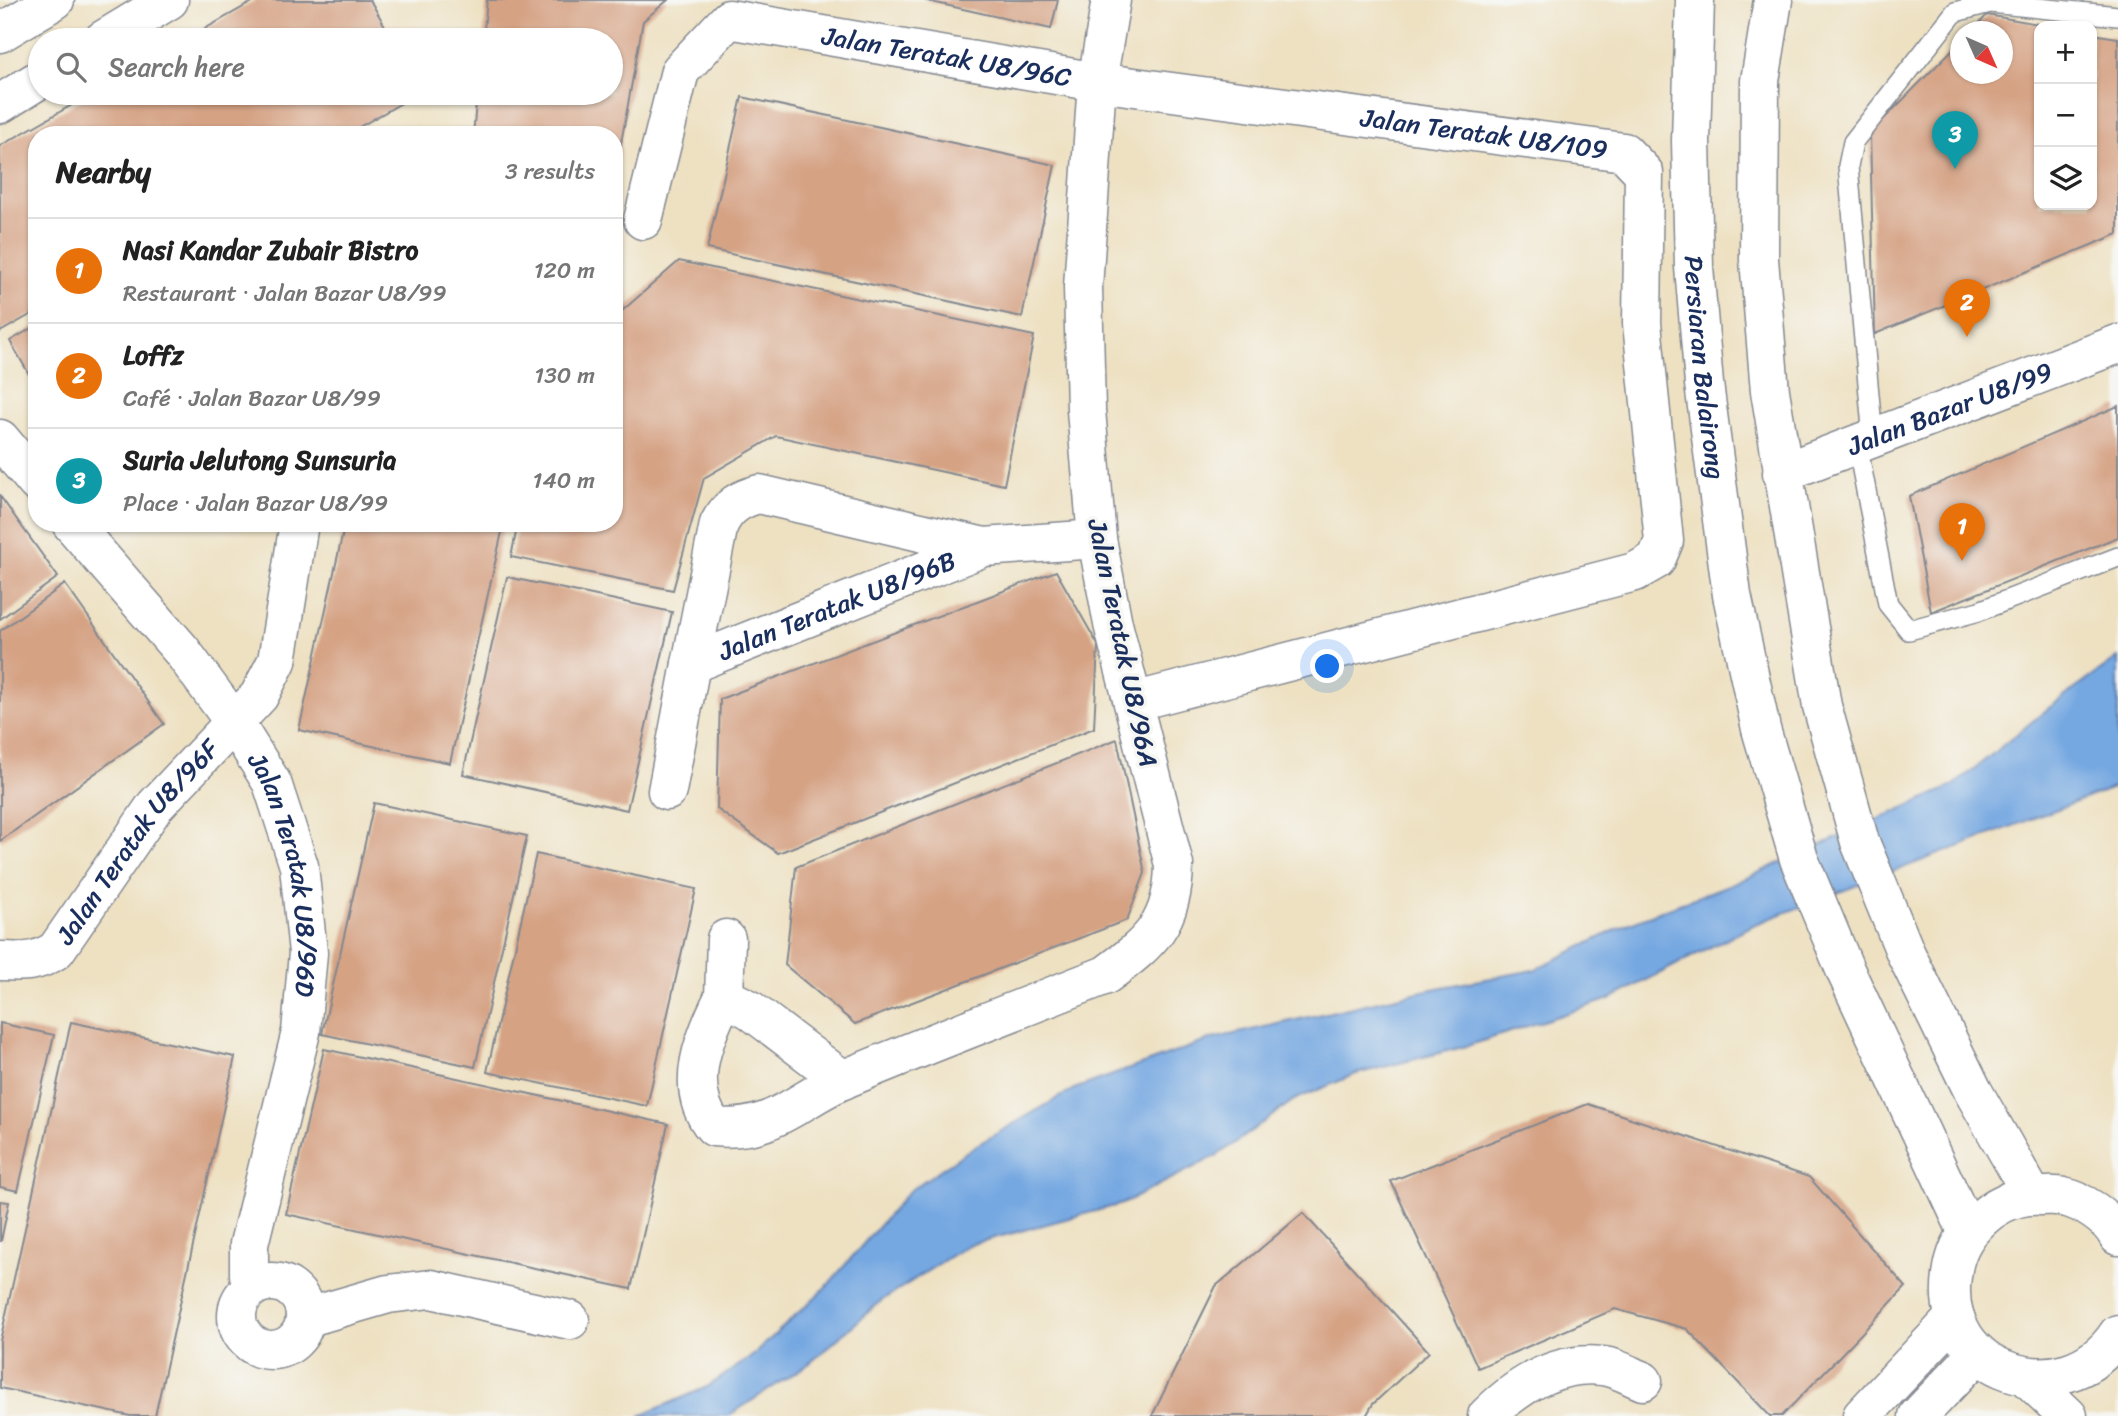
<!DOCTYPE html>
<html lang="en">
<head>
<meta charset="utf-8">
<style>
  :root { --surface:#fff; --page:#f6f6f6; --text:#222; --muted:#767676; --line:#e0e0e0; --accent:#c8321e }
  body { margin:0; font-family:Sriracha,sans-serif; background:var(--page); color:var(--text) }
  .controls { position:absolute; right:21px; top:21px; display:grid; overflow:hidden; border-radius:14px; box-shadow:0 2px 5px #0004 }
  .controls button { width:63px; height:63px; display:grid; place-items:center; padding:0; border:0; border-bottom:2px solid var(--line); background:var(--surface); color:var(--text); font:35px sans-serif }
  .compass { position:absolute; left:1950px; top:21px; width:63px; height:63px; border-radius:50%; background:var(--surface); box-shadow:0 2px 5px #0004; rotate:135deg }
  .you { position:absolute; left:1328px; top:667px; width:24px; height:24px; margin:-18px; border:5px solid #fff; border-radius:50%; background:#1a73e8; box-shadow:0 0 0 10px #1a73e833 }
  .badge { display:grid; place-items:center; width:46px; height:46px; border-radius:50%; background:var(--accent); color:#fff; font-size:23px; font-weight:700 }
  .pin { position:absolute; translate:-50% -58px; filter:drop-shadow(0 2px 4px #0008) }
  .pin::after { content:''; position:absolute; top:37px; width:24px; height:21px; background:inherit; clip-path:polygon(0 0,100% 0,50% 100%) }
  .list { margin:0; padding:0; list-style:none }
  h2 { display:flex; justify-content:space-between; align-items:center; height:91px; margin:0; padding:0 28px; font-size:30px }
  h2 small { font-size:23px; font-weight:400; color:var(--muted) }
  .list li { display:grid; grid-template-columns:46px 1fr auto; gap:21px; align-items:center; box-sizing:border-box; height:105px; padding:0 28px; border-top:2px solid var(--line) }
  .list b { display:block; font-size:26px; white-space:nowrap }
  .list p { margin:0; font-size:23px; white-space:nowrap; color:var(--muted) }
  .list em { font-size:23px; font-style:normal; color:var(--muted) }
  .icon { flex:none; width:38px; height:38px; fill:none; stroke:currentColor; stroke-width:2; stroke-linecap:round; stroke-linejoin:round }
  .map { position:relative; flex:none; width:2118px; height:1416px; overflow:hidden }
  .search { position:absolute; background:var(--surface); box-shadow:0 2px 5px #0004; left:28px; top:28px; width:595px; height:77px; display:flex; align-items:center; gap:18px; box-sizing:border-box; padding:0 24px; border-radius:38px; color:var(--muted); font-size:26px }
  .panel { position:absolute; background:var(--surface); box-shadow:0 2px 5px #0004; left:28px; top:126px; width:595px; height:406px; border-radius:28px }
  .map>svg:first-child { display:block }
</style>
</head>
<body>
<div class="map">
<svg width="2118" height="1416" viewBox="0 0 2118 1416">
  <rect width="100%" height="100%" fill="#f6f6f2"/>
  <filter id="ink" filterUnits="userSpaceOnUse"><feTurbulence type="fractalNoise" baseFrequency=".0143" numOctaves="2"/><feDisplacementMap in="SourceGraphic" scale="14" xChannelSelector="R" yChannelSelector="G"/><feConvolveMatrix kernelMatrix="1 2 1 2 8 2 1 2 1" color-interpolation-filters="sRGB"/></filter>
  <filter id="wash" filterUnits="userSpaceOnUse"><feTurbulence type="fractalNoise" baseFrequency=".00686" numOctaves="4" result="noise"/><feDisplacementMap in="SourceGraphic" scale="28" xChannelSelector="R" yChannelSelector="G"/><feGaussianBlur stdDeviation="1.57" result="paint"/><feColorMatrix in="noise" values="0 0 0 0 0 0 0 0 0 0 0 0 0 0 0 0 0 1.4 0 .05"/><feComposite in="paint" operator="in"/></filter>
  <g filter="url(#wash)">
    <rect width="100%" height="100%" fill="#eee1c2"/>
    <path fill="#75a7e1" stroke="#486ba0" stroke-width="2" d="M2118,658v128l-365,139 -143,74 -143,47 -111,28 -62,26 -76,55 -96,49 -154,41 -87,56 -71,62 -82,53h-88l67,-29 44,-30 76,-71 82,-95 66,-45 99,-57 138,-50 220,-50 102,-19 96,-47 119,-46 204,-91 97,-79z"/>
    <g id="blocks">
      <path fill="#d5a284" d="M256,0h114l23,40h-208z
        M487,0h181l-25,21 -27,150 -2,-36h-141l4,-42h134v-53h-128z
        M923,0h135l-7,29z
        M1987,15l52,9v181h53v-171l26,4v196l-243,100 -5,-201 90,-91v32h42v-42h-31z
        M93,93h326l-74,42h-308v176l-37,21v-186z
        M742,97l313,68 -33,152 -315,-68z
        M679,261l355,75 -30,149 -228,-49 -72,42 -31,112 -162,-33 7,-34h96v-205z
        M37,325v63l-27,-47z
        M2118,406v131l-187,75 -22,-116z
        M0,496l58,81 -58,42z
        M345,523h159l-54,240 -151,-33z
        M1056,571l42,74 -4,83 -316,125 -61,-44 3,-110z
        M507,577l165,35 -45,198 -164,-36z
        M65,584l99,140 -164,117v-210z
        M1117,739l28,134 -18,47 -272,104 -70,-59 11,-98z
        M374,803l153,33 -52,231 -153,-33z
        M536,854l160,35 -49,217 -160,-34z
        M71,1022l164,35 -80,359h-25l-130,-28v-47z
        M0,1023l54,12 -36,156 -18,-4z
        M324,1049l344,75 -37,165 -345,-75z
        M1588,1104l221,73 97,110 -124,129h-12l-83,-87 -72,-20 -137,59 -87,-187z
        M0,1201l9,1 -8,39h-1z
        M1303,1213l126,139 -56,52 -7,12h-214l64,-130z"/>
    </g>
  </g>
  <g filter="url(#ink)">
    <use href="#blocks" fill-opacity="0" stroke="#848890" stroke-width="2"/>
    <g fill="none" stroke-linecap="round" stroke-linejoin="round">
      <g stroke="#848890" stroke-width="22">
        <path id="service" d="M1873,438l-25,-272 5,-24 102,-130 35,-9 128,13
          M1857,444l31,160 21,26 70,-19 139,-54"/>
      </g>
      <g stroke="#848890" stroke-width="41">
        <g id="minor">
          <path d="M103,40l66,-40"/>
          <path d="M0,104l40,-25"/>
          <path id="s1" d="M643,220l37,-149 49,-52 368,63 527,70 20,21 -2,150 22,218 -8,19 -21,12 -502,130"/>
          <path d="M0,439l37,44"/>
          <path id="s2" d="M1782,473l336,-129"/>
          <path id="s3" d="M71,523l111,128 52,71 38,61 27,83 9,87 -7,79 -52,212v31l5,11"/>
          <path id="s4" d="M984,547l-225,-53c-19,5 -31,12 -40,30l-28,140 293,-117 113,-8"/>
          <path d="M667,791l24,-127"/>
          <path id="s5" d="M0,961c23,1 37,2 56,-11l99,-144 104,-110 18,-35 22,-138"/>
          <path d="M724,997l2,-58"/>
          <path d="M843,1080l-94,-71 -25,-12c-20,40 -42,91 -10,130 60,6 83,-28 133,-49 86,-36 173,-69 259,-103 45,-33 67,-52 68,-110l-61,-241 -16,-85 -11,-129 -3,-123 14,-205 14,-82"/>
          <circle cx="271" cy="1316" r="34"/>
          <path d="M305,1318l83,-24 43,-5 139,31"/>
          <path d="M1487,1416c31,-31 70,-55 115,-50 14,1 28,10 41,15"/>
        </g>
      </g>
      <g stroke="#848890" stroke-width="41">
        <g id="tertiary">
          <path id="s6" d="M1695,0l-4,141 3,126 10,117 28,211 29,134 38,130 47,113 122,261"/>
          <path d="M1773,0l-13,81 -1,178 11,132 52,315 38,136 46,112 67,137 59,104"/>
          <path d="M0,33l55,-33"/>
          <path d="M2118,1236c-9,-18 -35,-35 -55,-39 -7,-2 -15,-1 -21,-1 -26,-2 -49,10 -66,28 -15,15 -22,32 -24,52 -14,97 113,138 166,58"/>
          <path d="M2026,1376l42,40"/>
          <path d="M1862,1416l93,-99"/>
          <path d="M1918,1416l60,-63"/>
        </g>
      </g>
      <use href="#service" stroke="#fff" stroke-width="19"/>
      <use href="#minor" stroke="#fff" stroke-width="38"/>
      <use href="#tertiary" stroke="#fff" stroke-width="38"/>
    </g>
  </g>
  <g text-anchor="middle" stroke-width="7" stroke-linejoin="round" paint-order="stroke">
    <g font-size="26" fill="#1b2f5e" stroke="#f6f6f2">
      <text dy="9" stroke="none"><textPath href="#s1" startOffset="446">Jalan Teratak U8/96C</textPath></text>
      <text dy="9" stroke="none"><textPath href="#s1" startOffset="989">Jalan Teratak U8/109</textPath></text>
      <text dy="9" stroke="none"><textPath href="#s6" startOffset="368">Persiaran Balairong</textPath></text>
      <text dy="9" stroke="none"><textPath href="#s2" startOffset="180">Jalan Bazar U8/99</textPath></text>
      <text dy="9" stroke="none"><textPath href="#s4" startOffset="583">Jalan Teratak U8/96B</textPath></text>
      <text transform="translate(1123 643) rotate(78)" y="9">Jalan Teratak U8/96A</text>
      <text dy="9" stroke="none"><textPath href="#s5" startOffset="194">Jalan Teratak U8/96F</textPath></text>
      <text dy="9" stroke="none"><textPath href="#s3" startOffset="422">Jalan Teratak U8/96D</textPath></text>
    </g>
  </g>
</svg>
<div class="controls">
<button>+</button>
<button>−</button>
<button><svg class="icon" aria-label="layers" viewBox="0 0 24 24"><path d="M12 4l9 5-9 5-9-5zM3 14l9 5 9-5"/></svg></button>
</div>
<svg class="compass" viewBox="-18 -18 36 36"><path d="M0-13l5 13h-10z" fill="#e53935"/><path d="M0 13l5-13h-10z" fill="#767676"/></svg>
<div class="you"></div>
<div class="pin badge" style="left:1962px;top:561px;background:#e8710a">1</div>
<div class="pin badge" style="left:1967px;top:337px;background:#e8710a">2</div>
<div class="pin badge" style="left:1955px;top:169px;background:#0f9aa8">3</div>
<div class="search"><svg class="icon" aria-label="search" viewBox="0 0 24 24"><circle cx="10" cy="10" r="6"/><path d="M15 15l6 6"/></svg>Search here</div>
<section class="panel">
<h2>Nearby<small>3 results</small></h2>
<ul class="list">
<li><span class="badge" style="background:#e8710a">1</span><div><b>Nasi Kandar Zubair Bistro</b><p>Restaurant · Jalan Bazar U8/99</p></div><em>120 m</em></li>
<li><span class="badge" style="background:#e8710a">2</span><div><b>Loffz</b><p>Café · Jalan Bazar U8/99</p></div><em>130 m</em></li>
<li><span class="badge" style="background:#0f9aa8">3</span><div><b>Suria Jelutong Sunsuria</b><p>Place · Jalan Bazar U8/99</p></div><em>140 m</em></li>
</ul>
</section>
</div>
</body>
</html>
